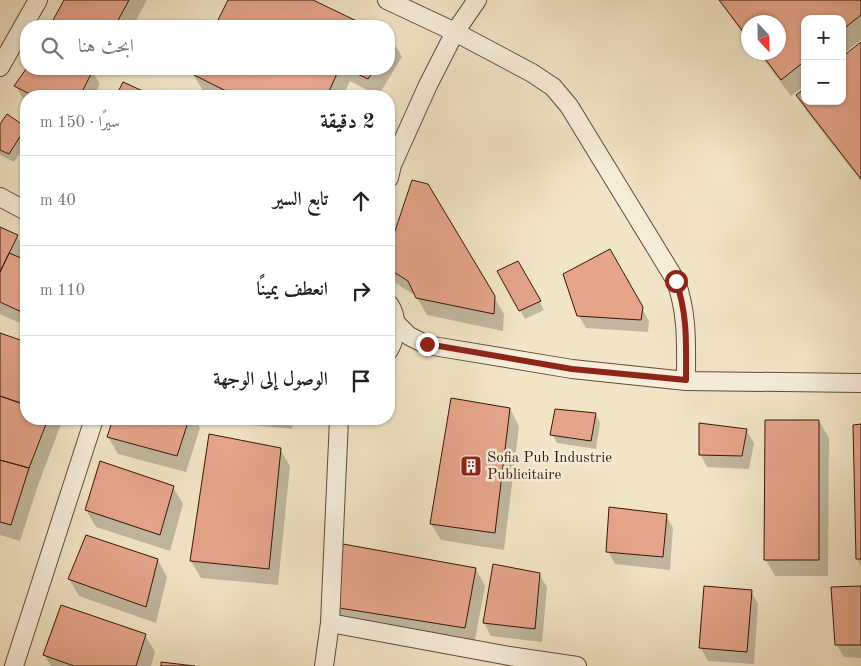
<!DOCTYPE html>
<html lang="ar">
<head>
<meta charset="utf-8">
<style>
  :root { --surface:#fff; --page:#f6f6f6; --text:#222; --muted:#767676; --line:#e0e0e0 }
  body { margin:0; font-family:"Old Standard TT",Amiri,serif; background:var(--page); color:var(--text); direction:rtl }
  .controls { position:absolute; right:15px; top:15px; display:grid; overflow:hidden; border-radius:10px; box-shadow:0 1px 4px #0004 }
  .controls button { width:45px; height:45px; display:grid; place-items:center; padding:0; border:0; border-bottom:1px solid var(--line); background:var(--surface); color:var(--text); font:25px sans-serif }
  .compass { position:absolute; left:741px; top:15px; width:45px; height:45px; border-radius:50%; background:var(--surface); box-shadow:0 1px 4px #0004; rotate:158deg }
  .stop { position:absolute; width:15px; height:15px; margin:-11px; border:4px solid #8f2418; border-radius:50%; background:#fff }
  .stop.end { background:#8f2418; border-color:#fff; box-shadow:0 1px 5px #0008 }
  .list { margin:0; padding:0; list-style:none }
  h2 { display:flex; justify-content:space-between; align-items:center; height:65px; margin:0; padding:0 20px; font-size:21px }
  h2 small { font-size:16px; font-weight:400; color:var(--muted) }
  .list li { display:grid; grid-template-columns:32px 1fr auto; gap:15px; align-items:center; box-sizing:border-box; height:90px; padding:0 20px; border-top:1px solid var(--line) }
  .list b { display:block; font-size:19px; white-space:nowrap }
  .list em { font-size:16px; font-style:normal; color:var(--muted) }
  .icon { flex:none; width:28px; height:28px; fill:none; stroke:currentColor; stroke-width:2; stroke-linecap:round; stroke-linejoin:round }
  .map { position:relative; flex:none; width:861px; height:666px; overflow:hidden; direction:ltr }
  .search { position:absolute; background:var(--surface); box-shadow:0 1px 4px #0004; left:20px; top:20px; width:375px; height:55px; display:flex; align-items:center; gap:12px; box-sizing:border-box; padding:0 18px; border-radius:20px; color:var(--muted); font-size:19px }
  .panel { position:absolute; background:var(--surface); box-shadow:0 1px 4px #0004; left:20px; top:90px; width:375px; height:335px; border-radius:20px; direction:rtl }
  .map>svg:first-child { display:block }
</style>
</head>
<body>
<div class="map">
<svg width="861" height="666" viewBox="0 0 861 666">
  <rect width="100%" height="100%" fill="#f2e5c6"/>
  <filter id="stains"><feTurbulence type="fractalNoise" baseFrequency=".004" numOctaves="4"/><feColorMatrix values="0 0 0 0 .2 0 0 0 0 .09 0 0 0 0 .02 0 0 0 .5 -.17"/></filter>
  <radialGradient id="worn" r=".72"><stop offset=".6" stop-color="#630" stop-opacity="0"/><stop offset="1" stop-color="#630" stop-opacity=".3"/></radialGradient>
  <path fill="#0003" d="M66,0h81l-14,26h-78l-2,-4z
    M229,0h81l54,26h-148z
    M719,0h142v40l-19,15v-36h-37v66l-14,11 -33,-44h20v-30h-30v19z
    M389,38l3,2 10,17 -24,39 -28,-15 -7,15h-130l-10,-5 -10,-17 3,-5h193z
    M861,44v137l-54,-69 -9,-17 7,6h37z
    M28,69h60l4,2 8,13 -6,12h-68v4l-3,-1 -7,-13z
    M7,116l19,13v15l-12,18 -14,-7v-29z
    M413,182l14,3 77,129 -1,17 -76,-16 -11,-19 -22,-14 -5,-10v-19z
    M0,228l17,8 9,16 -3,8 3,2v64l-26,-12z
    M609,251l40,70 -1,11 -62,-4 -8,-13z
    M518,263l26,47 -19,9 -26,-48z
    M0,334l26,9v76h37l-25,66 -18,56 -20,-6z
    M510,409l9,17 -15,124 -63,-10 -10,-16z
    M596,415l4,8 -4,26 -39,-6 -5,-9z
    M114,419h81l5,9 -14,44 -68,-18 -10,-17z
    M225,419h69l-2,10 -66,-7z
    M819,421l10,17 -1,138h-53l-9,-16z
    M861,425v141l-4,-7z
    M746,430l8,13 -5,26 -42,-2 -7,-13z
    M280,449l10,17 -12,119 -77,-7 -10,-17z
    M173,487l10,17 -13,47 -74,-24 -10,-17z
    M666,515l7,13 -3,42 -55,-6 -7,-13z
    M158,560l9,17 -11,46 -77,-27 -10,-17z
    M476,569l9,17 -11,59 -130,-22 -9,-17z
    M539,574l8,13 -5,55 -51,-6 -7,-13z
    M861,588v70l-17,-1 -8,-13z
    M751,591l7,13 -4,60 -46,-3 -7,-13z
    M145,635l10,17 -4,14h-100l-7,-12z"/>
  <path fill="#e6a58b" stroke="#341709" d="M64,0h65l-14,26h-56l-7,-4z
    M228,0h85l54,26h-152z
    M719,0h142v15l-19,15v-11h-37v42l-24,19 -21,-28h18v-30h-30v16z
    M861,42v137l-65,-84 9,-7v13h37v-44z
    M26,69h65l2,1 -13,26h-46l-20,-10z
    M194,69h145l-12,27h-91l-44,-22z
    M347,69h28l-7,10z
    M123,82l31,14h-38z
    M7,114l19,13 -17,27 -9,-4v-26z
    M412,180l16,4 67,112 -1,18 -78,-16 -8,-17 -19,-12v-20z
    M0,227l18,8 -18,37z
    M610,249l33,58 -2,13 -64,-4 -14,-42z
    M9,253l17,7v54l-26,-12v-30z
    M518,261l23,40 -22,10 -22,-40z
    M0,333l26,9v63l-26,-9z
    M0,396l26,9v14h22l-19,49 -29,-8z
    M451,398l59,10 -15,125 -65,-9z
    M555,409l41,4 -5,28 -41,-6z
    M113,419h76l-12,37 -70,-19z
    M765,420h54v140h-55z
    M699,423l48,6 -5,27 -43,-1z
    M861,424v135h-5l-3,-134z
    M209,434l72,14 -12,121 -79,-8z
    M0,460l29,8 -18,57 -11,-3z
    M100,461l74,25 -14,49 -75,-25z
    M609,507l58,7 -4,43 -57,-5z
    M86,535l72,24 -12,48 -78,-28z
    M343,544l133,24 -11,60 -132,-21z
    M493,564l47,9 -5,56 -52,-6z
    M704,586l48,4 -5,62 -48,-4z
    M861,586v59h-26l-4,-58z
    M61,605l85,29 -10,32h-62l-31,-11z
    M161,662l34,4h-34z"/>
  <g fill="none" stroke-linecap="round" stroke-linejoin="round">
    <g stroke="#644a38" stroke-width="20">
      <path id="minor" d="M387,0l68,32 77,41 21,14 16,19 107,175c12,35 10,63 10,100
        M0,67l38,-67
        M389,178l3,-13 36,-80 27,-53 22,-32
        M0,197l26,14
        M389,304c9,13 8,32 0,46
        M395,322l14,14 18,9 145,24 114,12 175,2
        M330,623l179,33 68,10
        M14,666l80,-247
        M324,666l6,-43 9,-204"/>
    </g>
    <use href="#minor" stroke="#f7eeda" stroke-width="18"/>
  </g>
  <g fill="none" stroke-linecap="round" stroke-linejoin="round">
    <path stroke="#8f2418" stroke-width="6" d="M427,344l145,25 114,11c0,-36 2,-64 -10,-99"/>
  </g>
  <defs>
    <g id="building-square" transform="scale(1.125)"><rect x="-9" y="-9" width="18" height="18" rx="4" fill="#8f2418" stroke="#f7eeda"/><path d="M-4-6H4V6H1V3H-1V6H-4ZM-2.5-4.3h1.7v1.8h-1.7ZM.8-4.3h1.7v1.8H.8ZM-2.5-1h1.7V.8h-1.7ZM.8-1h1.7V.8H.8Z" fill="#fff"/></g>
  </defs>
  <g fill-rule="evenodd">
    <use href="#building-square" x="471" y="466"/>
  </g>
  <g text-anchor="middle" stroke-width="5" stroke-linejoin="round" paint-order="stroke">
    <g font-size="15" fill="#341709" stroke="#f7eeda" text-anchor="start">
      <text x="487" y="462">Sofia Pub Industrie<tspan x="487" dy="17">Publicitaire</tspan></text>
    </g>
  </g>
  <rect width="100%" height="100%" filter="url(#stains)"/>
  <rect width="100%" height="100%" fill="url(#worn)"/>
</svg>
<div class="controls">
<button>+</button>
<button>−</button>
</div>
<svg class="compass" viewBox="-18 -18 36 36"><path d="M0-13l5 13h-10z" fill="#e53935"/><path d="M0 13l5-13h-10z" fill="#767676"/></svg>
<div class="stop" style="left:676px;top:281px"></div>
<div class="stop end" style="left:427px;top:344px"></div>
<div class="search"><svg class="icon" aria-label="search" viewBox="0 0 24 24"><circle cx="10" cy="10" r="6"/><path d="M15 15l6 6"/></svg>ابحث هنا</div>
<section class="panel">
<h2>2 دقيقة<small>سيرًا · 150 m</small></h2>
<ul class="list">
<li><svg class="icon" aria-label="ahead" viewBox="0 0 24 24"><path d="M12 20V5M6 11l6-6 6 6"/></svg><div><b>تابع السير</b></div><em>40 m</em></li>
<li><svg class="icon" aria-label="right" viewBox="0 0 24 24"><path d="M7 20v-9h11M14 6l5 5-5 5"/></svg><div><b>انعطف يمينًا</b></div><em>110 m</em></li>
<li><svg class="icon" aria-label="arrive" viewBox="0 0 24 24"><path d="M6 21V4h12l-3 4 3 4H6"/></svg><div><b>الوصول إلى الوجهة</b></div></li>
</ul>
</section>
</div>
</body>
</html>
